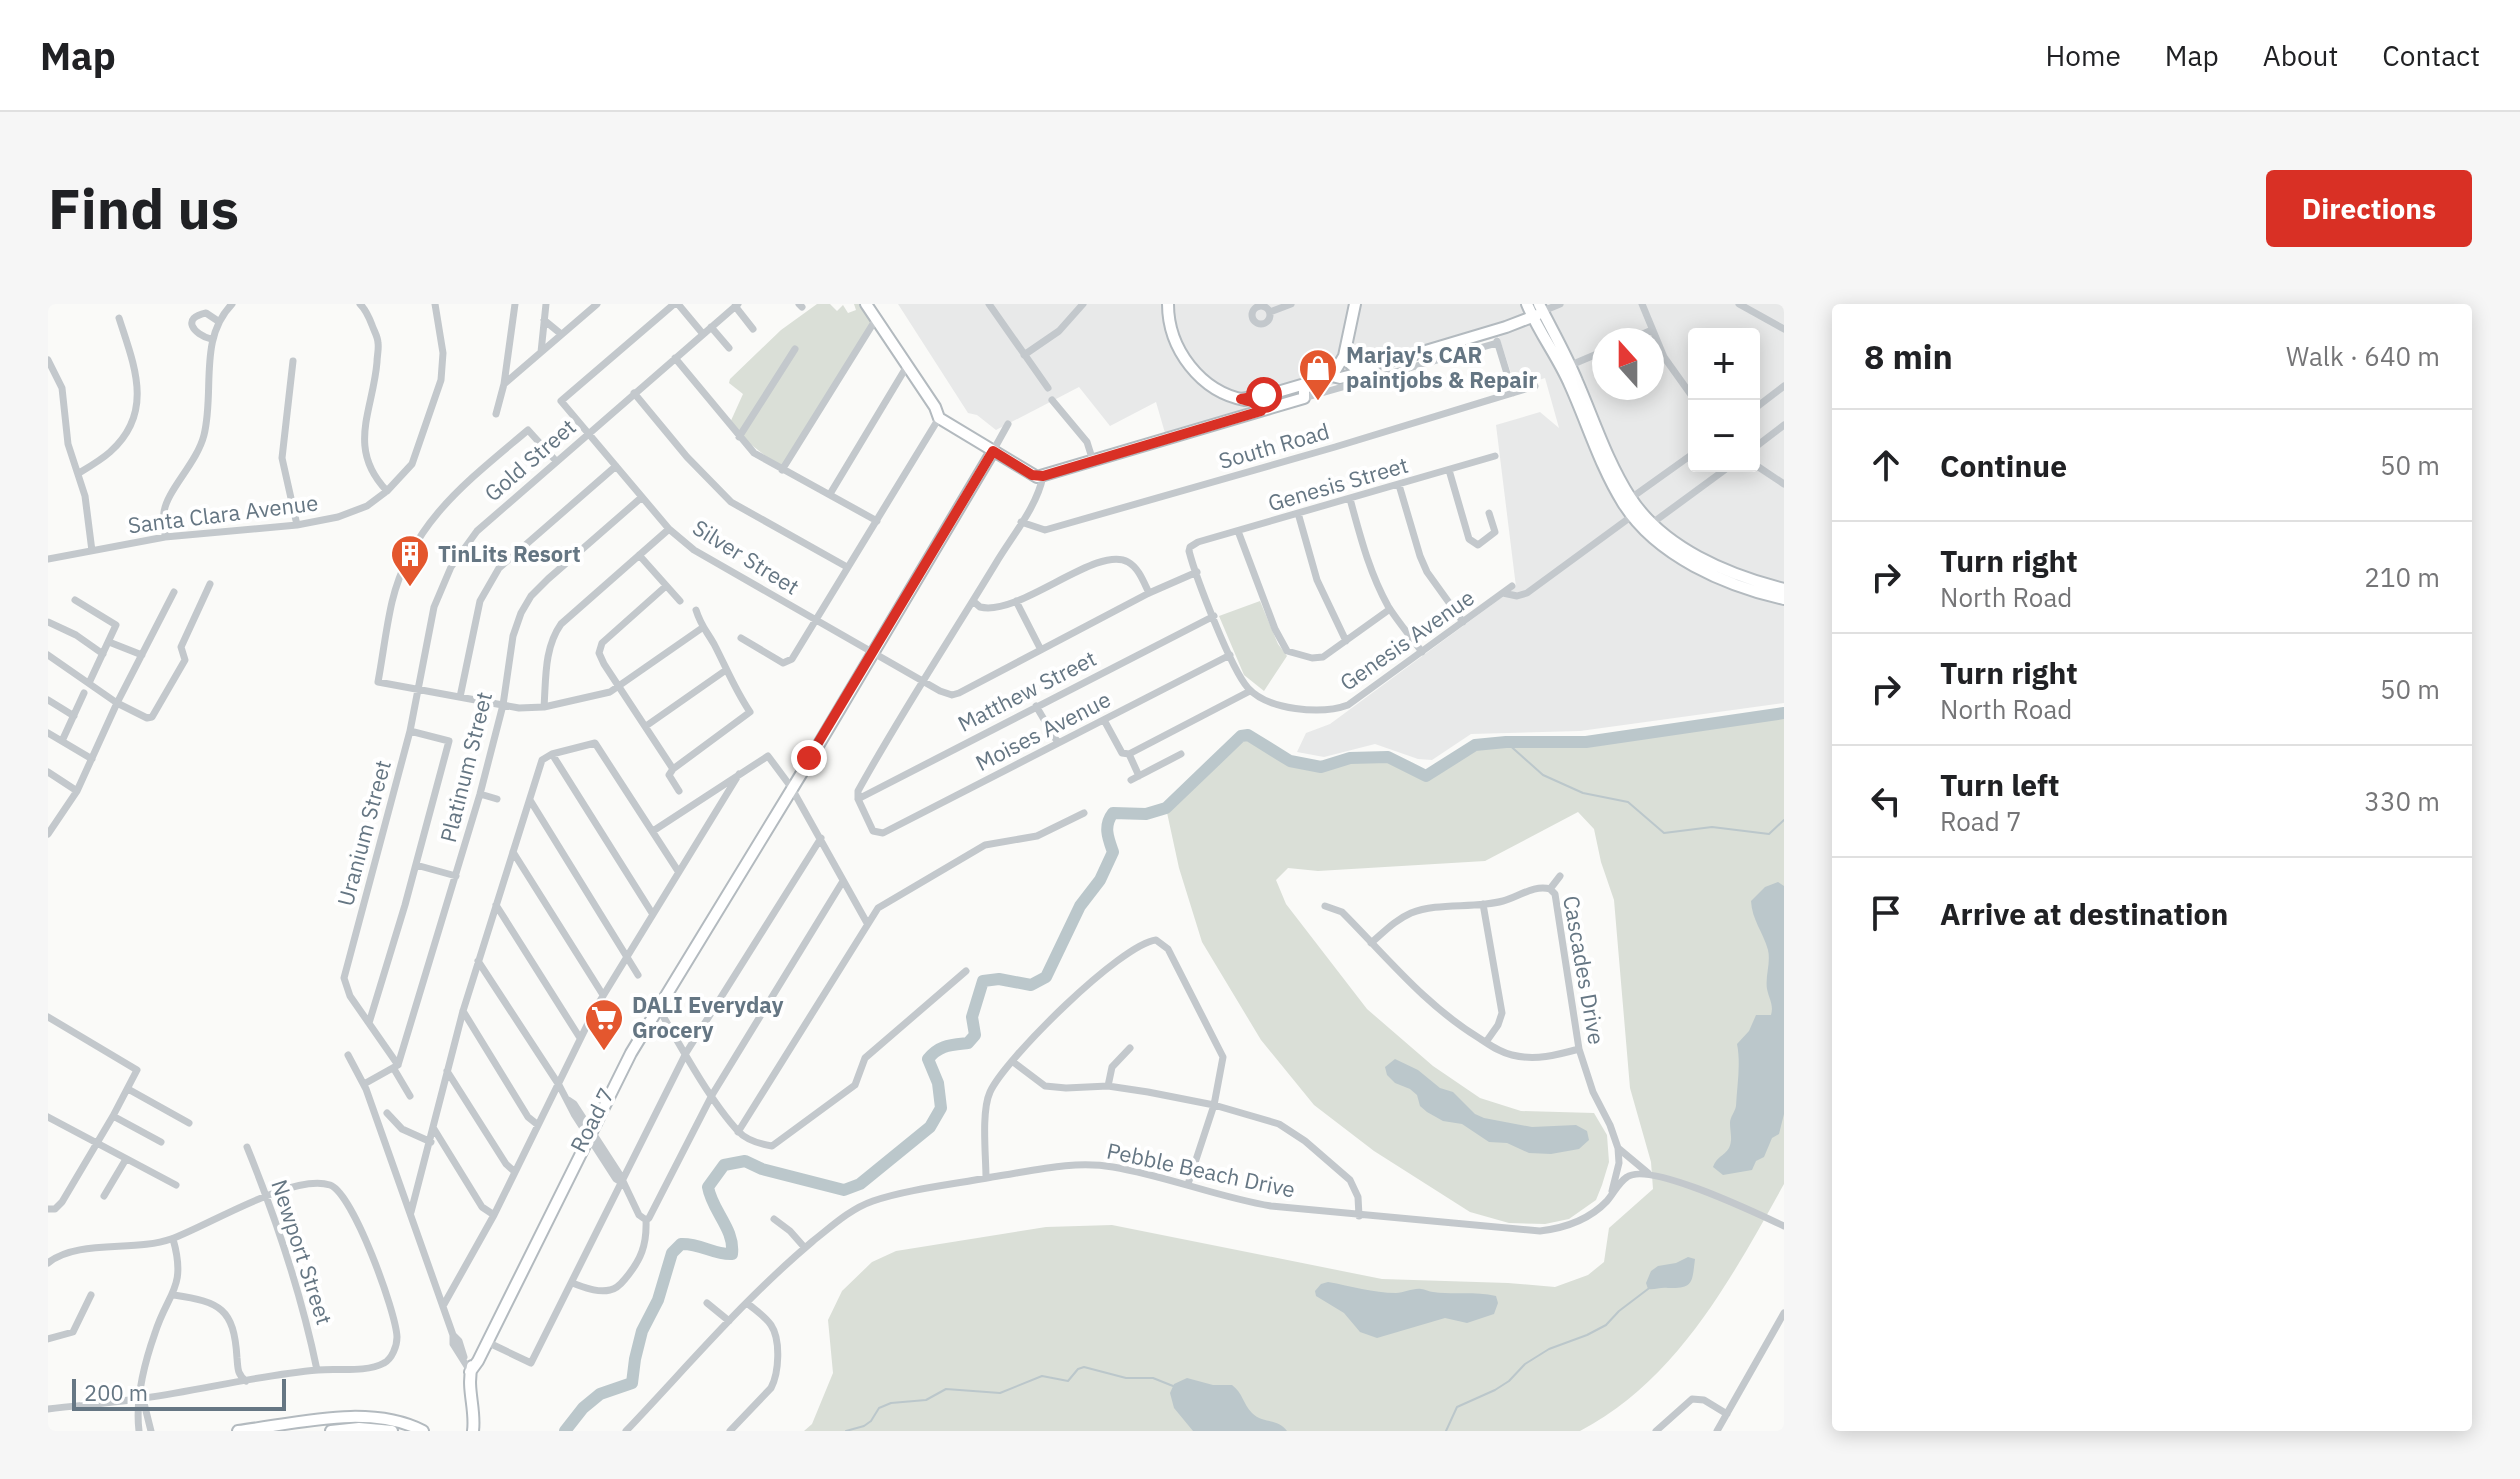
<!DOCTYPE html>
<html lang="en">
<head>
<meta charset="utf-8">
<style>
  :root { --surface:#fff; --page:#f6f6f6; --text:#202124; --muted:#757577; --line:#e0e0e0; --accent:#d93025 }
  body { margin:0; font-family:"IBM Plex Sans",sans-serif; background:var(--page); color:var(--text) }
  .controls { position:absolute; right:24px; top:24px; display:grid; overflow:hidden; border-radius:8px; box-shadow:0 4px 20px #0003 }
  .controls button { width:72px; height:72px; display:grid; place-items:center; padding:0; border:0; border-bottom:2px solid var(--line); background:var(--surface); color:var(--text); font:40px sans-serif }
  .compass { position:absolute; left:1544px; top:24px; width:72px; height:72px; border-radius:50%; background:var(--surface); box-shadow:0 4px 20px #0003; rotate:339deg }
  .scale { position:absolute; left:24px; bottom:20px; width:214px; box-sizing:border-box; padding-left:8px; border:4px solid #657683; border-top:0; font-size:22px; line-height:28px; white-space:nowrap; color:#657683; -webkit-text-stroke:6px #fff; paint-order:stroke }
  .stop { position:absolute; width:24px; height:24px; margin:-18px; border:6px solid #d93025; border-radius:50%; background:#fff }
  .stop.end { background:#d93025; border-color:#fff; box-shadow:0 2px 8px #0008 }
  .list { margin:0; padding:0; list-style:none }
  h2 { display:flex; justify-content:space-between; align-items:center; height:104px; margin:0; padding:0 32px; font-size:34px }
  h2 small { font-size:26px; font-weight:400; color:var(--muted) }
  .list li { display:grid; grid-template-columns:52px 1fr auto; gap:24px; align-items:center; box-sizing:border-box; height:112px; padding:0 32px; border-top:2px solid var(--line) }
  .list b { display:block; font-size:30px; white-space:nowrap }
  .list p { margin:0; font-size:26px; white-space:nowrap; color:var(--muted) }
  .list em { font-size:26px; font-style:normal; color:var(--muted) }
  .icon { flex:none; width:44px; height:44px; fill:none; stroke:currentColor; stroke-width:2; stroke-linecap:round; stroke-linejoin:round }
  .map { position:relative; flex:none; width:1736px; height:1127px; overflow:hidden; border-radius:8px }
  header { display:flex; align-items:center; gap:48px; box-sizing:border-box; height:112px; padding:0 40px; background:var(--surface); border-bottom:2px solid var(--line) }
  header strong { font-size:38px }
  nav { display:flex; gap:44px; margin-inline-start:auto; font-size:28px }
  .intro { display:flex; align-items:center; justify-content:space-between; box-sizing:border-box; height:192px; padding:0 48px }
  h1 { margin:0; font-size:56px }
  .button { padding:20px 36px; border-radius:8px; background:var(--accent); color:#fff; font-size:28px; font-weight:700 }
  main { display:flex; gap:48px; padding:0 48px }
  aside { flex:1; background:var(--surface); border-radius:8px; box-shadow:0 4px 20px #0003 }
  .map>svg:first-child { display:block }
</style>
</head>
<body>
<header>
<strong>Map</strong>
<nav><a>Home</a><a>Map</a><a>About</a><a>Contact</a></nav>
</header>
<div class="intro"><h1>Find us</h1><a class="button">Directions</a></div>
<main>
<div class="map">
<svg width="1736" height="1127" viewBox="0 0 1736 1127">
  <rect width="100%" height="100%" fill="#fafaf8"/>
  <path fill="#e8e9e9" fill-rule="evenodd" d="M850,0h886v399l-204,28 -109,3 -39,26 -14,-1 -43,-15 -51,13 -27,-5 9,-19 24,-9 186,-137 -20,-162 44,-13 19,16 -14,-50 -29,10 -17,-51 -334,96 -9,-31 -46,24 -31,-39 -83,43 -19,-15 -9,-2zM1646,30h60v132h-60zM1556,36h48v48h-48z"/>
  <path fill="#dadfd7" d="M769,0h13l7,7 6,-6 5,8 8,-3 -2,-6h10l10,14 -92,151 -42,-33 -11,-11 14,-31 -14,-11 1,-4 51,-49z
    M1212,297l18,43 9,12 -23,35 -20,-16 -25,-59z
    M1736,409v471c-52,93 -106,196 -204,247h-776l8,-7 21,-51 -5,-53 14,-29 30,-29 24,-11 150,-24 66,-2 270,54 126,4 47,4 33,-12 16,-13 5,-34 44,-39 -2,-27 -21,-74 -16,-188 -13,-38 -7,-33 -16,-17 -93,49 -167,10 -30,-3 -12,12 10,24 81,105 66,57 47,32 41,13 73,2 13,22 2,27 -7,23 -6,15 -27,19 -24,5 -36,-1 -39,-11 -96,-61 -60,-46 -53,-65 -59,-98 -23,-74 -13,-60c15,-16 63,-69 82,-73l42,26 31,6 29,-9 38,-1 38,18 49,-30 31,-3h80z"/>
  <path fill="#bbc7cb" d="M1730,578l6,4v228l-5,20 -7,4 -8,19 -8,4 -4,9 -29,5 -10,-8c3,-10 11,-11 16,-19 4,-8 1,-16 1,-25 0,-6 5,-11 6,-17 1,-20 5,-42 1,-62l12,-13 7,-16h15c3,-10 -2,-16 -4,-26 -2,-13 4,-26 1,-39 -5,-18 -16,-30 -17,-49l14,-14z
    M1347,755l23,11 22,18 13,4 22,22 9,4 48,9 44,-2 11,6 2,9 -10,9 -28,5 -22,-1 -22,-10 -18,-1 -27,-18 -19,-3 -16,-9 -7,-6 -3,-11 -7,-6 -15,-6 -8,-8 -2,-8z
    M1640,953l7,2c-3,23 -1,30 -27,29 -8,-1 -13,2 -20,1l-2,-6 5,-12 7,-5 18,-3z
    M1280,978c23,4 45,11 68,11 8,0 17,-5 25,-4 4,0 8,3 12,3 21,3 42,-1 63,4l2,7 -4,11 -27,9 -22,-5 -68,20 -17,-6 -16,-19 -28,-17 -1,-5 6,-7z
    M1139,1074l26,7h19c11,8 11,19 20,28 11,11 26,5 35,18h-94l-19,-23 -4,-15 4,-9z"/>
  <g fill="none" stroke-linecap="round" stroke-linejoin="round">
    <path stroke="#bbc7cb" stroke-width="2" d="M1458,438l37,33 40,18 45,9 36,31 48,-6 57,7 15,-14
      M798,1127l18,-5 7,-5 8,-13 12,-5 35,-3 20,-11 54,4 42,-17 26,5 10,-12 6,-2 42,11h27l20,8
      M1398,1127l11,-24 38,-17 14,-9 16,-17 24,-15 38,-14 19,-10 13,-14 29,-22"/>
    <path stroke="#bbc7cb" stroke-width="12" d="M517,1127l18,-23 17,-14 32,-11 3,-24 7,-28 16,-31 14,-47 9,-9c19,-1 33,11 51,10 3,-25 -20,-43 -24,-67l16,-22 21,-4 17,8 82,21 16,-6 70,-57 11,-19 -3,-25 -10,-24c11,-14 22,-14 40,-16l7,-8 -3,-18 11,-36 16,-2 32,6 15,-8 34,-71 20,-26 13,-28c-5,-14 -10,-26 0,-39l33,1 20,-6 75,-72 7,-1 42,26 31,6 29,-9 38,-1 38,19 49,-31 31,-3h80l198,-29"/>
    <g stroke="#b3babf" stroke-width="14">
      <path id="secondary" d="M818,0l69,103 4,11 98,59 267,-79v-7l5,-8
        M1120,0c0,45 33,88 77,96
        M1479,0c12,29 31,53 43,81 18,40 30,81 53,118 33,53 103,83 161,96
        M1491,0c13,26 27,50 38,77 17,39 30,80 53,116 33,51 98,78 154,92
        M1296,52l3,5 7,6 45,-8 107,-32 31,-12
        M1284,72l12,-20 11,-52
        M1193,95l30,-5 61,-18 8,2 32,-8
        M424,1062c-6,22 4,43 1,65
        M422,1068l8,-11 153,-308 175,-287 187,-315
        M190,1127c57,-7 131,-28 185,0
        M283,1127l28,-3 33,3"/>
    </g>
    <path stroke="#c3c8cc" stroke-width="7" d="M312,0c6,6 9,13 12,21 2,6 6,12 6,18 1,6 -1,13 -1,19 -4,49 -31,86 10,129
      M626,0l-113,97 108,128 25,21 246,141 12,4 7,-2 190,-100 48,-21
      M630,0l25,30
      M751,0l3,3
      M941,0l59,84
      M1594,0l22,53 30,42
      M1691,0l45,25
      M1204 11a9 9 0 1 1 18 0a9 9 0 1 1-18 0Z
      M687,2l18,23
      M1495,7l17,-7
      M1222,8l21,-8
      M496,16l17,14
      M663,23l18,21
      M163,35c-18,-5 -30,-21 -5,-26l12,8
      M1581,36l23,-10
      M1449,37l16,52
      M493,48l5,-48
      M976,51l35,-24 24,-27
      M627,54l79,95 123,68
      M0,56l14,28 6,56 17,52 7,55
      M245,57l-11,97 15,67
      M1523,61l33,-14
      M456,80l11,-80
      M586,89l53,64 44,45 116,65
      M1256,94l193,-55
      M1004,96l35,42 6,19
      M1706,105l30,-23
      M448,110l8,-30 93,-80
      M691,133l56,-88
      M1706,144l30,-23
      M945,147l15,-27
      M1447,152l-297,86 -8,5 -1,4c7,27 42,118 59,137 20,22 73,27 100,17l164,-119
      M508,157l-28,-31c-59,50 -117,92 -136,172 -6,26 -9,53 -14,80l141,26 25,-1 66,-15 92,-64
      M1706,160l30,20
      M734,166l94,-151
      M1401,166l20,69 9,6 17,-13 -6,-19
      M31,169c10,-6 22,-13 31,-21 45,-40 24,-87 9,-134
      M995,172c-6,31 -31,60 -47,87 -46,76 -95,150 -138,228v8l15,32 10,2 347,-178
      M1351,181l21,71 7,16 36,50
      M782,190l77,-128
      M1583,194l63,-45
      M1302,195c10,36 19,73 38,107 10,16 23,31 34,46
      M1250,209l19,67 29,61
      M973,218l24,8 290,-83 200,-61
      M1603,220l79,-58
      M1190,227l37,98 12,22 25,7 11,-1 67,-48
      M117,233c0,-8 -2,-17 -1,-25 3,-22 33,-49 40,-77 11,-44 -6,-96 28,-131
      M591,251l41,46
      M0,255l117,-22 132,-12 41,-8 29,-11 20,-15 25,-27 29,-84 2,-27 -8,-49
      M618,282l-64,57 -3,10 5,11 69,105
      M1455,289l14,3 10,-3 105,-77
      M27,296l41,25 -27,58
      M925,297l7,6c40,10 117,-63 148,-45 11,6 16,21 21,31
      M968,297l25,49
      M0,318l28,13 27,19
      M693,334l42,25 9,-4 147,-241
      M61,338l33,13
      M0,351l69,48 30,15 5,-1 33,-57 -4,-13 29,-63
      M412,393l20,-96 19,-33 117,-102
      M0,396l26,16
      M988,402l22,37
      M496,403c2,-28 0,-59 17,-83l108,-95
      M1056,416l18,33 7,1 121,-63
      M598,422l80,-56
      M0,429l44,26
      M14,437l22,-48
      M504,450l100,159
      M1081,450l10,22
      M0,468l29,19
      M1083,476l50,-26
      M631,487l-10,-16 4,-6 77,-57c-15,-22 -24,-45 -36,-68 -8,-14 -13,-18 -18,-34
      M432,490l17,5
      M810,495l356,-183
      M482,496l108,175
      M605,527l115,-75 23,31 76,136
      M0,530l29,-43 40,-88 57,-111
      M465,548l90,143
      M368,561l40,11
      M1502,585l10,-13
      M1435,600l19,109 -4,12 -12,17
      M448,601l84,133
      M1277,602l17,6c44,44 83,93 137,126 11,7 20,14 33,17 23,6 45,0 67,-6
      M1323,639c13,-11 24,-23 40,-30 28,-11 62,-4 92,-12 15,-4 32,-17 47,-12l5,5 24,155 14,43 17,33 8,23 1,15 -7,28
      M430,657l81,124 15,29 42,65 5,3
      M607,698c22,38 54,98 83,129 8,9 22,13 34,15l83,-61 10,-27 101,-87
      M415,707l65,106 10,8
      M0,713l89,53 -24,46 -51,86 -7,7h-7
      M321,719l36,-118 44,-164 -39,-10
      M300,751l18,34 87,246v9l17,27
      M964,757l33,25 21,2 42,-2 40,6 66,13 65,19 26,17 45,39 8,17 1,19
      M350,761l-48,-69 -6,-18 66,-247 24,-124 17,-40 26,-36 261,-227
      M346,765l16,27
      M399,767l59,93 9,8
      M316,780l34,-19 82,-271 23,-89 10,-69 8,-23 10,-17 17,-17 94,-82
      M1060,782l4,-19 18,-19
      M80,785l61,34
      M520,796l6,4 46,71 19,40 7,5 3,-2 63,-123 131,-214
      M339,809l15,16 29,13
      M65,812l48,26
      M0,813l128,68
      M386,825l48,78 12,8
      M690,828l140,-224 107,-63 52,-9 47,-23
      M199,843c30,74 54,145 70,223
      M1570,844l30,25
      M938,874c0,-22 -5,-66 4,-86 15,-33 131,-148 166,-152l12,9 55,108 -9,48 -26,79
      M56,892l22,-37
      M363,908l52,-201 79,-251 10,-6 43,-11 83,128
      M726,915l16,12 15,17
      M0,959c29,-24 87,-11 123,-24 37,-13 121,-66 159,-54 23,8 66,127 67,152 0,9 -5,22 -13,26 -18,10 -47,5 -66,7 -59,5 -116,20 -174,28 -31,5 -64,7 -96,11
      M524,979c12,4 25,10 38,7 6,-1 11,-6 15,-11 16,-19 22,-34 21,-59
      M126,991c46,7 60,13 63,63 1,10 0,16 9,23
      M659,999l22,18
      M395,1002l51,-91 101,-206 144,-235
      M405,1031l6,6 5,16
      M0,1035l25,-7 18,-37
      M439,1038l44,21 155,-310 135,-215
      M94,1091l9,36
      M91,1127c-4,-33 5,-67 16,-98 13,-41 32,-45 18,-94
      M578,1127c61,-64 119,-133 187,-190 19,-15 37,-32 60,-40 35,-12 83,-17 119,-24 40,-6 81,-17 121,-10 54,9 104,30 158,39l269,25c25,-3 49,-11 67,-30 7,-8 11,-18 20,-24 22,-16 131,37 157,49
      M682,1127l41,-43c8,-15 10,-48 0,-63 -6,-9 -16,-15 -24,-22
      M1608,1127l36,-32 12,1 23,14
      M1669,1127l67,-118"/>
    <use href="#secondary" stroke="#fff" stroke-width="10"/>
  </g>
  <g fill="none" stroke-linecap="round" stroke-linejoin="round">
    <path stroke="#d93025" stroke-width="10" d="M761,454l184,-307 39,24 11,1 218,-65 -6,-8 -14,-4 23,-4"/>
  </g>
  <defs>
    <g id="shop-pin" transform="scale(2)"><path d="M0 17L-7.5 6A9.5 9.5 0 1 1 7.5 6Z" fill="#e4572e" stroke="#fff"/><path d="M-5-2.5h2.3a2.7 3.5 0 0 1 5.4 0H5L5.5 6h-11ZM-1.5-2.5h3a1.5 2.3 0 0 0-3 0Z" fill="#fff"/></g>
    <g id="building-pin" transform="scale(2)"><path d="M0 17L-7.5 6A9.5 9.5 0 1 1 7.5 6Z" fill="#e4572e" stroke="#fff"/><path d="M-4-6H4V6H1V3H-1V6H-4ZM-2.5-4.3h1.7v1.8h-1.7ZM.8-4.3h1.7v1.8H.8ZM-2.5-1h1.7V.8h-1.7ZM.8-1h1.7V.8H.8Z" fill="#fff"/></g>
    <g id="supermarket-pin" transform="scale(2)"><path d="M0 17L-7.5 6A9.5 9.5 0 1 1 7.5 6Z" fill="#e4572e" stroke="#fff"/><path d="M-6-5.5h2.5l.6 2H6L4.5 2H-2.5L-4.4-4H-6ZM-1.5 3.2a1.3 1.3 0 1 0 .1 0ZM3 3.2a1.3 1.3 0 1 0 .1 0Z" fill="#fff"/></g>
  </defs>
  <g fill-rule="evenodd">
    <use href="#shop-pin" x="1270" y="64"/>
    <use href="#building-pin" x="362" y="250"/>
    <use href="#supermarket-pin" x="556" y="714"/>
  </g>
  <g text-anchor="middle" stroke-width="8" stroke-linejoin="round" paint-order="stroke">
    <g font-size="22" font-weight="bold" fill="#657683" stroke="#fff" text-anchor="start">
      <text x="1298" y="59">Marjay's CAR<tspan x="1298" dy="25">paintjobs &amp; Repair</tspan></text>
      <text x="390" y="258">TinLits Resort</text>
      <text x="584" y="709">DALI Everyday<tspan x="584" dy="25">Grocery</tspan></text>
    </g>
    <g font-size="22" fill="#657683" stroke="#fff">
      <text transform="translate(1226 142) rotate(-16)" y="8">South Road</text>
      <text transform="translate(482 156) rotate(-41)" y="8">Gold Street</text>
      <text transform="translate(1290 180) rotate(-16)" y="8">Genesis Street</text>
      <text transform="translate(175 210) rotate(-7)" y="8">Santa Clara Avenue</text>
      <text transform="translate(698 253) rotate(32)" y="8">Silver Street</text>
      <text transform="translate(1359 336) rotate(-35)" y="8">Genesis Avenue</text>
      <text transform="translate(979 387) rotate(-27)" y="8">Matthew Street</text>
      <text transform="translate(995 427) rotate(-27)" y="8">Moises Avenue</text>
      <text transform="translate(418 463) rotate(-76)" y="8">Platinum Street</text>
      <text transform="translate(316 529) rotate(-75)" y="8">Uranium Street</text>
      <text transform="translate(1536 666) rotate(80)" y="8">Cascades Drive</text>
      <text transform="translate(544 816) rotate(-63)" y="8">Road 7</text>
      <text transform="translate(1153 866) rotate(12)" y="8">Pebble Beach Drive</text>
      <text transform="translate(254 948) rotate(72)" y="8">Newport Street</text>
    </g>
  </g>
</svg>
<div class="controls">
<button>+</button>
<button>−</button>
</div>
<svg class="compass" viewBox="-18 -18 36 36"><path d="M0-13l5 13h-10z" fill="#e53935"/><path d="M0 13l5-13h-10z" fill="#757577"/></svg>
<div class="scale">200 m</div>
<div class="stop" style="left:1216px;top:91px"></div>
<div class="stop end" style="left:761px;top:454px"></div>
</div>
<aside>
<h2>8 min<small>Walk · 640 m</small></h2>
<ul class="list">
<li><svg class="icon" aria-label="ahead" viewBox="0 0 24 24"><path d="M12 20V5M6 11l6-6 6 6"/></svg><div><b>Continue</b></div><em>50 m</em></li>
<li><svg class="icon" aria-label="right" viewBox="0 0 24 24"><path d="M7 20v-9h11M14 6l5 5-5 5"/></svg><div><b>Turn right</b><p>North Road</p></div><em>210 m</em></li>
<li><svg class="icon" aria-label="right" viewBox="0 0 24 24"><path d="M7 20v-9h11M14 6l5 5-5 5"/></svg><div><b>Turn right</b><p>North Road</p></div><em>50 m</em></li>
<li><svg class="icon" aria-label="left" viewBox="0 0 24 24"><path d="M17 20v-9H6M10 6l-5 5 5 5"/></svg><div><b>Turn left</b><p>Road 7</p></div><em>330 m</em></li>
<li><svg class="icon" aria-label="arrive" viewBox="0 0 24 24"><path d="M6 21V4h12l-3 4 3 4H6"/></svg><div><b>Arrive at destination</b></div></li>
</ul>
</aside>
</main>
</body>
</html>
